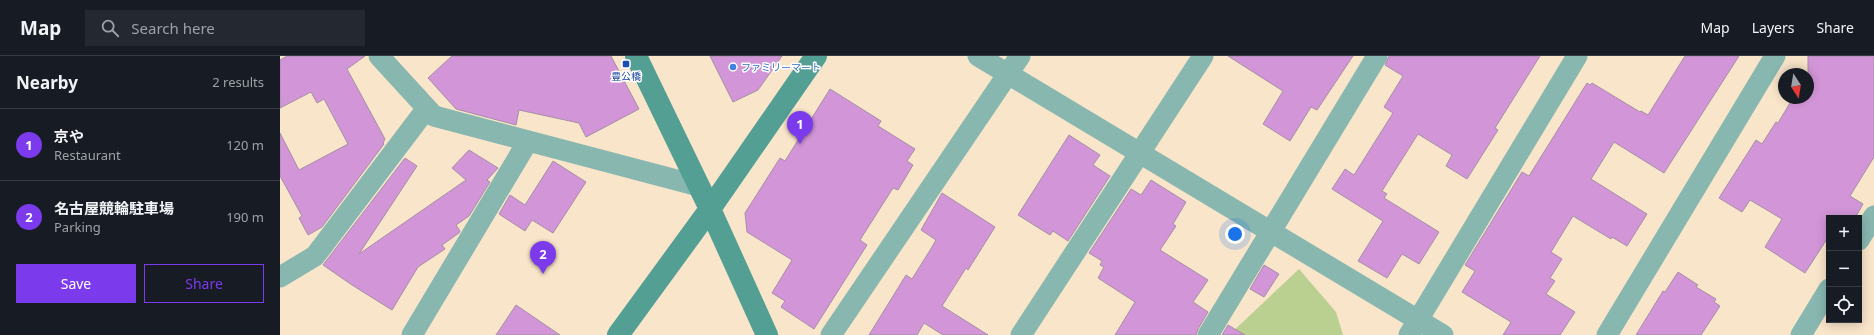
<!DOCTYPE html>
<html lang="en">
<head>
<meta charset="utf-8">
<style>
  :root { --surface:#171b24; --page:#242831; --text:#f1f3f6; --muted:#9ea1a6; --line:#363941; --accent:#7c3aed }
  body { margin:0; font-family:"Noto Sans","Noto Sans JP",sans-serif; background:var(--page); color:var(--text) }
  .controls { position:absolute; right:12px; bottom:12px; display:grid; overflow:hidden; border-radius:0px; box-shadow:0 2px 10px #0003 }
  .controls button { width:36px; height:36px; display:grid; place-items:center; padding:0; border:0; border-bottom:1px solid var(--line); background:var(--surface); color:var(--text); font:20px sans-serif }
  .compass { position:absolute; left:1498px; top:12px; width:36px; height:36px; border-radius:50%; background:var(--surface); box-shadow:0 2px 10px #0003; rotate:168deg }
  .you { position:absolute; left:955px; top:178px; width:14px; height:14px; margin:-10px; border:3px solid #fff; border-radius:50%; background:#1a73e8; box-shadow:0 0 0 6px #1a73e833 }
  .badge { display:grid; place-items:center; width:26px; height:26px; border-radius:50%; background:var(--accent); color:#fff; font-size:13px; font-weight:700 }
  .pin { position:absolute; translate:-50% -33px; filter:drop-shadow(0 1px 2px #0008) }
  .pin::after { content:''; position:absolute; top:21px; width:14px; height:12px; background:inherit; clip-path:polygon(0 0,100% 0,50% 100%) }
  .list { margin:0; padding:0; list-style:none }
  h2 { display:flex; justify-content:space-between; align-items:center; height:52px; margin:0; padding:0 16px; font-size:17px }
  h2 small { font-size:13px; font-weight:400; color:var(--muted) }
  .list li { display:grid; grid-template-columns:26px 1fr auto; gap:12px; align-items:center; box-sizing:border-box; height:72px; padding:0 16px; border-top:1px solid var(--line) }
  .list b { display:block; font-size:15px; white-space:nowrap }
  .list p { margin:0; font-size:13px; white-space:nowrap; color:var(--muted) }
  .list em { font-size:13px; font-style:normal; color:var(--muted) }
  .actions { display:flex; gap:8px; padding:12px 16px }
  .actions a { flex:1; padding:9px 0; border:1px solid var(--accent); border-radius:0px; text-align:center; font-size:14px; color:var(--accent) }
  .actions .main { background:var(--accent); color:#fff }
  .icon { flex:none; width:22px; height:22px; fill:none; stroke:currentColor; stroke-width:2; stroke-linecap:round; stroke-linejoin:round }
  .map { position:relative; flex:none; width:1594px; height:279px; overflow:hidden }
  header { display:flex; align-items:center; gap:24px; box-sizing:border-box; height:56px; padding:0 20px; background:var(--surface); border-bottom:1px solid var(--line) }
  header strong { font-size:19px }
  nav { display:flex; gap:22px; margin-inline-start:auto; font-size:14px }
  .search { width:280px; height:36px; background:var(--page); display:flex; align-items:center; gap:10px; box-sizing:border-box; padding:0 14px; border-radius:0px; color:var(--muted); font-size:15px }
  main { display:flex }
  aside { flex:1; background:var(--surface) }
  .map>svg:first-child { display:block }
</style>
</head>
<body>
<header>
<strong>Map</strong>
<div class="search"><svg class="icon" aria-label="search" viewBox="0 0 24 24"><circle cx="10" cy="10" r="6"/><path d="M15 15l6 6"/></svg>Search here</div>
<nav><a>Map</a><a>Layers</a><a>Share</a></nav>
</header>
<main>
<aside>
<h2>Nearby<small>2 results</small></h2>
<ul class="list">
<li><span class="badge">1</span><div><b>京や</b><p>Restaurant</p></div><em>120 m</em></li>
<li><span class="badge">2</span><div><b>名古屋競輪駐車場</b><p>Parking</p></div><em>190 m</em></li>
</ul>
<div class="actions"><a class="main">Save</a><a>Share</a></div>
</aside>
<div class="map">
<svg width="1594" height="279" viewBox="0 0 1594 279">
  <rect width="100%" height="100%" fill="#f9e5ca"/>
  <path fill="#bad090" d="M1019,213l37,43 7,23h-114z"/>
  <path fill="#d295d7" stroke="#a58fa6" d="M7,0h78l-18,13 38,70 -2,4 1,1 -62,83 -14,8 -9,-17 3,-2 -22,-40v-43l19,37 49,-26 -24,-45 -7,4 -6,-11 -31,16v-48z
    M172,0h159l28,53 -53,28 -7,-14 -60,-13 -3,15 -60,-16 -28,-31z
    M430,0h72l-24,34 -25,12z
    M948,0h125l-36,54 -6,-3 -21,34 -27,-17 20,-33z
    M1109,0h151l-45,72 3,2 -31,49 -21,-13 6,-11 -34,-21 -36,57 5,3 -3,4 55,34 -20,32 -17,-10 -15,24 -29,-17 25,-40 -51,-32 13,-20 9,6 39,-62 -9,-6 19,-31 -18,-11z
    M1405,0h54l-75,117 -50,-31 -23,37 56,35 -20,32 -15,-9 -1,2 -38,-23 -22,36 11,7 -12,19 5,3 -9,13 29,18 -15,23h-57l8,-13 -49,-30 13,-21 -10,-6 57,-93 7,4 58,-93 3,2 2,-2 48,29 1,-1 7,4z
    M1528,0h66v101l-24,39 13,8 -8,14h-26v18l-24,37 -40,-26 17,-28 -32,-19 -8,12 -23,-14 37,-58 6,4 14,-22 2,1 15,-25h15z
    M550,33l51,32 -3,5 37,23 -8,12 6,4 -15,25 -5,-2 -33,52 7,5 -53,84 -33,-22 4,-6 -13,-8 20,-33 -45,-28 -2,-19 35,-55 5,3z
    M789,79l31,20 -7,10 17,11 -42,65 -15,-10 -3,4 -32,-20z
    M189,94l29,18 -11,12 3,2 -21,34 -13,9 4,6 -1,2 -17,12 3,4 -27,18 -26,43 -40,-25 -29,-20 82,-107 12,8 -58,88 107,-74 -14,-12z
    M273,105l33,21 -33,51 -21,-13 -7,11 -26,-17 11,-19 15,10z
    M871,124l35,22 -13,22 3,2 -16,24 48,30 -15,22 15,10 -10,17 -2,6h-81l20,-33 -37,-24 6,-11 -4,-2 2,-4 -13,-8 42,-64 10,6z
    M662,137l53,34 -27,43 -2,-2 -24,38 46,29h-45l-19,-12 -7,12h-48l37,-60 6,4 20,-32 4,-7 -15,-10z
    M984,209l15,9 -15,23 -14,-8z
    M1398,216l20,13 -2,2 20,12 -2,3 6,4 -19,29h-65l27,-44 2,1z
    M236,249l44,30h-64z
    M948,269l17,10h-23z"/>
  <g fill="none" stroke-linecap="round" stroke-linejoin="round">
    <path stroke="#88b7b0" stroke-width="21" d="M99,0l55,60 265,70
      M698,0l465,279
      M1579,184l15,-24
      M0,221l35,-21 112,-148
      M132,279l116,-194
      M551,279l189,-279
      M741,279l182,-279
      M928,279l169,-279
      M1129,279l168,-279
      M1327,279l168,-279
      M1521,279l28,-46"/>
    <path stroke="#549f94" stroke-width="22" d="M356,0l74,153 57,126
      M338,279l92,-126 106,-153"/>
  </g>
  <rect fill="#1a4fb4" stroke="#fff" stroke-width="1.5" x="342" y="4" width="8" height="8" rx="2"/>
  <circle fill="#3f7fe0" stroke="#fff" stroke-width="1.5" cx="453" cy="11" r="4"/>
  <g text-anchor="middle" stroke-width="3" stroke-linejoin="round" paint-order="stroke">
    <g font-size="10" fill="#366cbe" stroke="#fff" text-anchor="start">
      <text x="461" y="15">ファミリーマート</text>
    </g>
    <g font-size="10" fill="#164399" stroke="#fff">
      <text x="346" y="24">豊公橋</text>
    </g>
  </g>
</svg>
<div class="controls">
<button>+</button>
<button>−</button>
<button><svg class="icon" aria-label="locate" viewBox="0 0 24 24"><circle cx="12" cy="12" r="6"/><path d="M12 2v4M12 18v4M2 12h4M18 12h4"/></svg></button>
</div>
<svg class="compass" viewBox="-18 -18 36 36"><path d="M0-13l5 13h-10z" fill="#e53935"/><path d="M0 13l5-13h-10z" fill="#9ea1a6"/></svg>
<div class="you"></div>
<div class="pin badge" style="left:520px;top:88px">1</div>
<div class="pin badge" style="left:263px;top:218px">2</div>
</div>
</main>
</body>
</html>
